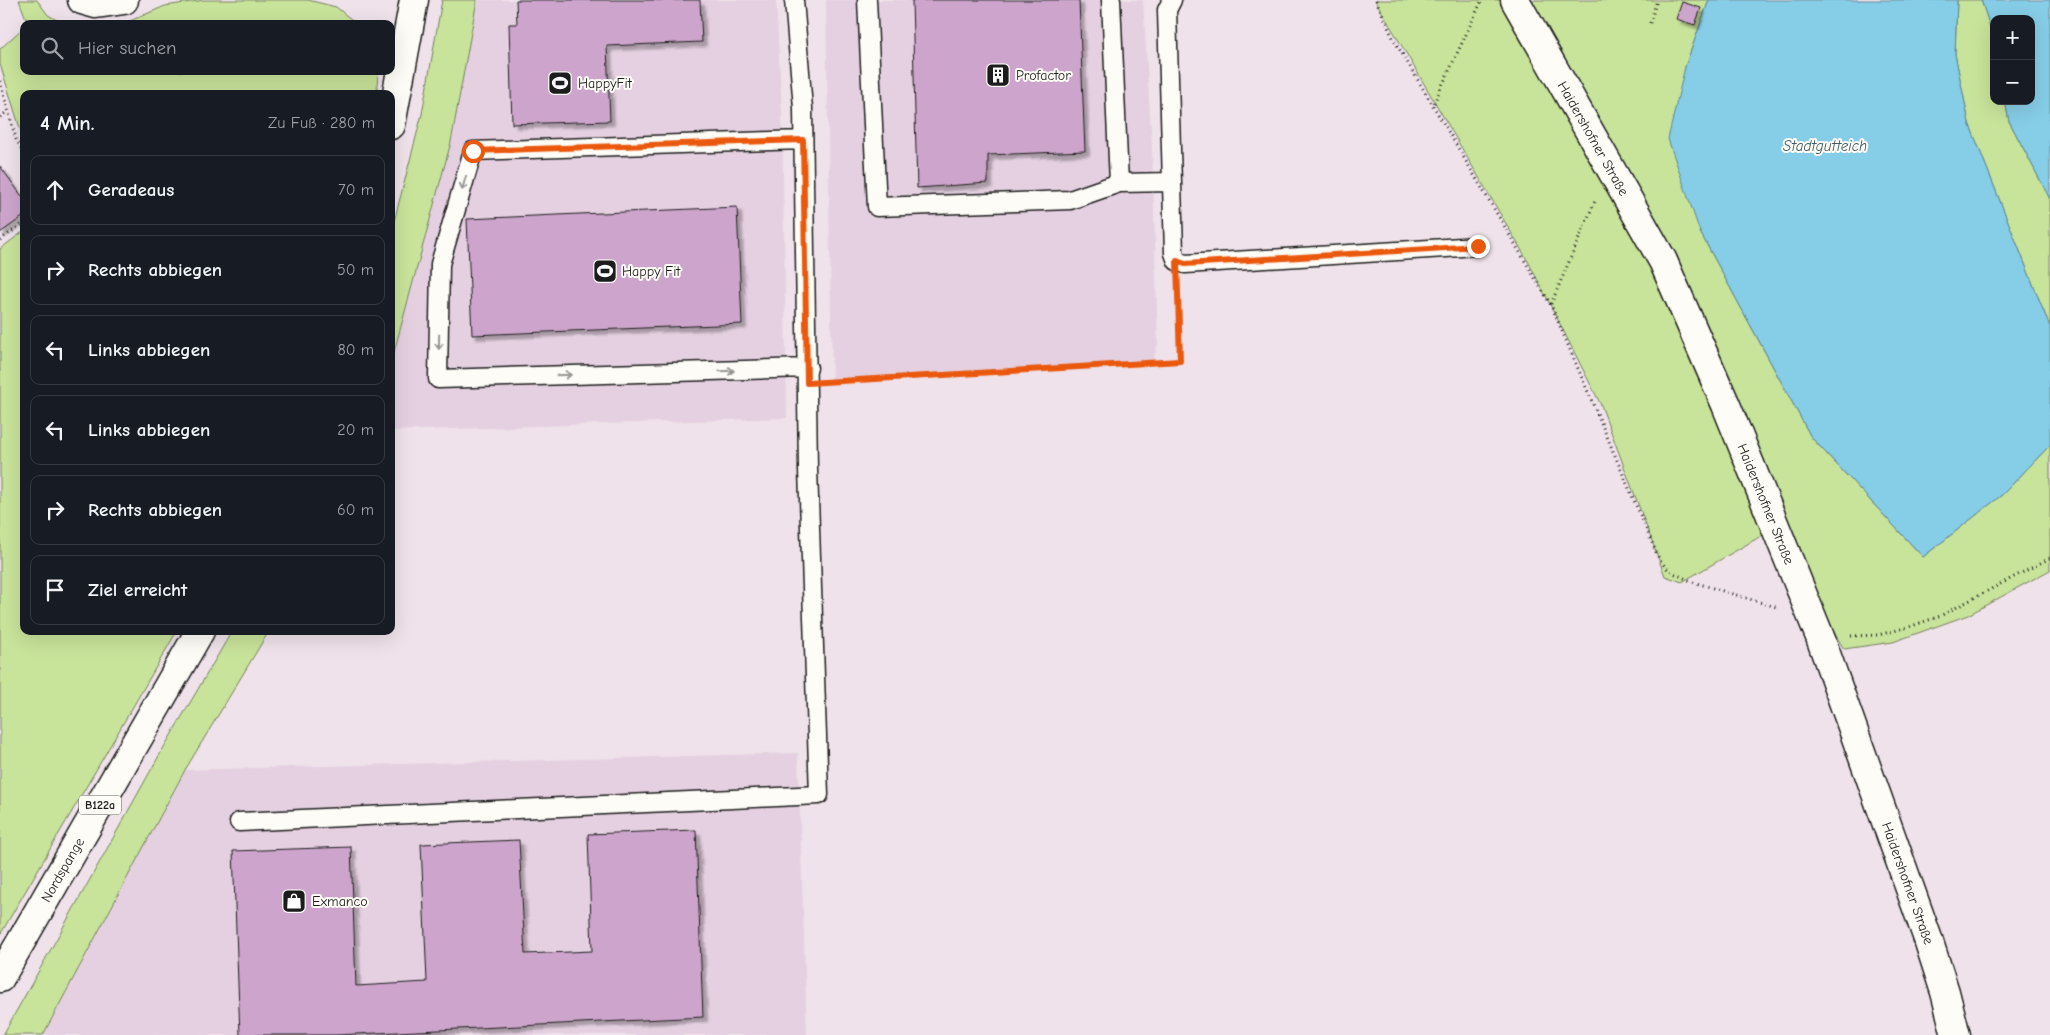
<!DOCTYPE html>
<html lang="de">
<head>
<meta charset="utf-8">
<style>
  :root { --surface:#171b24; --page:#20242c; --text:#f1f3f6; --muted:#9ea1a6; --line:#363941 }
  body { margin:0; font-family:"Comic Neue",sans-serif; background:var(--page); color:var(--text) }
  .controls { position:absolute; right:15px; top:15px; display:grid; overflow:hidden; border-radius:10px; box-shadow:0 5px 20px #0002 }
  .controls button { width:45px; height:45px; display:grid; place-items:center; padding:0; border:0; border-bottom:1px solid var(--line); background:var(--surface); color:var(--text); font:25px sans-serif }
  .stop { position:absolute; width:15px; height:15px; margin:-11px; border:4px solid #ea580c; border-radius:50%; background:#fff }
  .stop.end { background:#ea580c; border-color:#fff; box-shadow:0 1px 5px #0008 }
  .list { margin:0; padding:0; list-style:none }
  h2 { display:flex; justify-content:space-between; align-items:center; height:65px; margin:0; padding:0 20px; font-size:21px }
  h2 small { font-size:16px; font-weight:400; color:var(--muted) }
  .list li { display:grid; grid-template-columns:32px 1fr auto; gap:15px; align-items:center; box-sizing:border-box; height:70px; margin:0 10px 10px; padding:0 10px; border:1px solid var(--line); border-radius:10px }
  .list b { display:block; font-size:19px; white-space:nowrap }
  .list em { font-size:16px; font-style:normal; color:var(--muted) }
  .icon { flex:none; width:28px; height:28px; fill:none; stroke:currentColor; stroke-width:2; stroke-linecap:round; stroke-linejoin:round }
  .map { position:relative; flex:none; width:2050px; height:1035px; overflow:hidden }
  .search { position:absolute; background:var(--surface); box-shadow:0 5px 20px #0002; left:20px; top:20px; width:375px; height:55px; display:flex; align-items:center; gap:12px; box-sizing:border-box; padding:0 18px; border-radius:10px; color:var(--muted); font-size:19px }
  .panel { position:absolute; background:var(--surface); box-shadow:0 5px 20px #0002; left:20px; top:90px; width:375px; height:545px; border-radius:10px }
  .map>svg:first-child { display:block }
</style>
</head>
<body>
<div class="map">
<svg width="2050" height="1035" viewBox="0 0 2050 1035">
  <defs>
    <filter id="shadow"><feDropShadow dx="4.5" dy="4.5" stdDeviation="1" flood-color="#0004"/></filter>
  </defs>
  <rect width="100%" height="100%" fill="#efe2ea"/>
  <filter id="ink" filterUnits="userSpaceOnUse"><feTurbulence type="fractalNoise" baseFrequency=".02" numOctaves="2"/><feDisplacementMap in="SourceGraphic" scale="10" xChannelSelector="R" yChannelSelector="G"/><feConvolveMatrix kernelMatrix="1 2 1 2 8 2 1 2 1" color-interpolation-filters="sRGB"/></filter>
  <g filter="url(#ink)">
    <path fill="#e5d0e1" d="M477,0h299l6,114 5,304 -396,13v-68l60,-221z
      M826,0h317l9,147 6,197 -6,19 -320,18z
      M798,753l9,282h-764l142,-265z"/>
    <path fill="#c8e39a" stroke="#72805b" d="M19,0h18l11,15 16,9h-36z
      M204,0h104l28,7 21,17h-234l42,-18z
      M442,0h35l-26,142 -60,221v-130l31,-119z
      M1375,0h334l-24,67 15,165 111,205 112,120 80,-63 47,-49v125l-82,45 -75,27 -49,7 -20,-33 -37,-95 -105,61 -17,-6 -64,-171 -72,-142z
      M1957,0h24l13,38v63h11l4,20 41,78v128l-81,-204 -14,-69z
      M24,27v44h354l-1,20v3h-353v47l-24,-77v-15z
      M24,231v400h153l-177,304v-686z
      M232,631h37l-84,139 -142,265h-40l157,-281z"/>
    <path fill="#86cde7" stroke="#5c8696" d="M1709,0h248l-2,54 14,69 81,204v118l-47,49 -80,63 -112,-120 -111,-205 -32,-93 17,-72z
      M1981,0h69v199l-41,-78 -4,-20h26v-82h-37v19z"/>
    <path fill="#cda5cc" stroke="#1c1c1c" filter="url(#shadow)" d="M516,0h184l2,42 -95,4 3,75 -98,3 -3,-100h8z
      M912,0h167l6,151 -97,4v28l-71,5z
      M1682,2l19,6 -6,17 -19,-6z
      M0,166l24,33v17l-24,17z
      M737,207l5,117 -270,11 -5,-116z
      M696,830l7,187 -367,18h-96l-7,-184 118,-4 5,139 71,-4 -6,-138 98,-4 6,114 67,-3 -4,-117z"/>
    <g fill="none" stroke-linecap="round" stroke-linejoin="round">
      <g stroke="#1c1c1c" stroke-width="21">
        <path id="service" d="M867,0l10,207 193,-7 49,-17 53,-1
          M1111,0l8,183
          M1172,0l-5,10 7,243 3,8 8,3 293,-18
          M803,140l-330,11 -33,113 -2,115 370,-11
          M239,822l580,-27 -11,-326 -5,-361 -9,-108"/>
      </g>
      <g stroke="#1c1c1c" stroke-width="31">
        <g id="minor">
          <path id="s1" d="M1515,0l148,261 63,144 94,232 108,302 17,53 11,43"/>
        </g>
      </g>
      <g stroke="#1c1c1c" stroke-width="31">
        <g id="primary">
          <path d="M82,0l14,4 28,-4"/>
          <path d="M391,125l23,-125"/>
          <path id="s2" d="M0,978l200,-347"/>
        </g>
      </g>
      <path stroke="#1c1c1c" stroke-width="3" stroke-dasharray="1 4" stroke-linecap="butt" d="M1376,0l17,38 158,267 108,254 10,12 24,11 83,25
        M1650,23l7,-23
        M0,81l16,58 8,15
        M1434,103l48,-103
        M0,117l8,-6
        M0,240l24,-17
        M1551,304l44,-103
        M831,381l349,-20 -2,-75
        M1851,636l27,-1 31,-8 31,-11 110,-58"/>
      <use href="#service" stroke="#fdfcf7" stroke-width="18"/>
      <use href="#minor" stroke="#fdfcf7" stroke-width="28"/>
      <use href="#primary" stroke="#fdfcf7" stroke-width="28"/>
    </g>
    <defs><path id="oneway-shaft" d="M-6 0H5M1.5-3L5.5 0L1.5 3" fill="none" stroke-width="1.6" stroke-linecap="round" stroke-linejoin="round" transform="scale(1.25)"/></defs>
    <g stroke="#989794">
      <use href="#oneway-shaft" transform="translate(464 183) rotate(106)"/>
      <use href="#oneway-shaft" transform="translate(439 342) rotate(91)"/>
      <use href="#oneway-shaft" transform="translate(727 371) rotate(-2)"/>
      <use href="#oneway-shaft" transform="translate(564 375) rotate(-2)"/>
    </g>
  </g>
  <g fill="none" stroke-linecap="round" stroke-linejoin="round" filter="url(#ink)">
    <path stroke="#ea580c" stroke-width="6" d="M473,151l330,-11 4,243 373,-22 -3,-100 8,3 293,-18"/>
  </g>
  <defs>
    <g id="building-square" transform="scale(1.25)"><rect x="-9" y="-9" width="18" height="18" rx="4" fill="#1c1c1c" stroke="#fdfcf7"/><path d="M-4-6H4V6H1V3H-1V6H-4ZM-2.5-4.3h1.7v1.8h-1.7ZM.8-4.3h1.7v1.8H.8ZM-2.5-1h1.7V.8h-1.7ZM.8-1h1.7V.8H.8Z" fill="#fff"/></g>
    <g id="stadium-square" transform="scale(1.25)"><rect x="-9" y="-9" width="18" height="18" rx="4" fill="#1c1c1c" stroke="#fdfcf7"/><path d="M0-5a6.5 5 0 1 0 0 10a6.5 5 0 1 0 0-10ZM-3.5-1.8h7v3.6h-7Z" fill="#fff"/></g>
    <g id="shop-square" transform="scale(1.25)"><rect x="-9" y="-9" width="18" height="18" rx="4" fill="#1c1c1c" stroke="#fdfcf7"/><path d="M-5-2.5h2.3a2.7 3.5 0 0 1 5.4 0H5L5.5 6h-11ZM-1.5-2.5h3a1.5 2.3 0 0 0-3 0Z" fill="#fff"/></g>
  </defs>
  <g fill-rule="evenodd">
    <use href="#building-square" x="998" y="75"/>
    <use href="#stadium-square" x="560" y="83"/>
    <use href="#stadium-square" x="605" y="271"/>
    <use href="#shop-square" x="294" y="901"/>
  </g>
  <g text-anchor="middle" stroke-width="4" stroke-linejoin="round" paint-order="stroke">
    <rect fill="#fdfcf7" stroke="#605f5e" stroke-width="1" x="79" y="795.5" width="42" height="19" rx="4"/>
    <g font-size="12" font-weight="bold" fill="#1c1c1c">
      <text x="100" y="809">B122a</text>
    </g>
    <g font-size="14" fill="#1c1c1c" stroke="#fdfcf7" text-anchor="start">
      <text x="1016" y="80">Profactor</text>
      <text x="578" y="88">HappyFit</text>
      <text x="622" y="276">Happy Fit</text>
      <text x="312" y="906">Exmanco</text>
    </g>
    <g font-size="14" fill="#1c1c1c" stroke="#fdfcf7">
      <text dy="5" stroke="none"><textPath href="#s1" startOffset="159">Haidershofner Straße</textPath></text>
      <text dy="5" stroke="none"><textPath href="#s1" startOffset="564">Haidershofner Straße</textPath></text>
      <text dy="5" stroke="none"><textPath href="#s2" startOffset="125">Nordspange</textPath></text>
      <text dy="5" stroke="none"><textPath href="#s1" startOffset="969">Haidershofner Straße</textPath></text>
    </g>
    <g font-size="15" font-style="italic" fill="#415a63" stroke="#fdfcf7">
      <text x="1825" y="151">Stadtgutteich</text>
    </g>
  </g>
</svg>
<div class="controls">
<button>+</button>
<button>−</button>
</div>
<div class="stop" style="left:473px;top:151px"></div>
<div class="stop end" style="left:1478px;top:246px"></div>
<div class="search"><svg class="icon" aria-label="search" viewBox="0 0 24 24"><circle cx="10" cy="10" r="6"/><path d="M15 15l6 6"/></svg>Hier suchen</div>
<section class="panel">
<h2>4 Min.<small>Zu Fuß · 280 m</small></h2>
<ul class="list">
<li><svg class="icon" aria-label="ahead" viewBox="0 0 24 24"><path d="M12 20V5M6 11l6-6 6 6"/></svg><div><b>Geradeaus</b></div><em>70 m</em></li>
<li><svg class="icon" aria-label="right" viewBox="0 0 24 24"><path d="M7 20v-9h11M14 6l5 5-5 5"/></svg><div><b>Rechts abbiegen</b></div><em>50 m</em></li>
<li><svg class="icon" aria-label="left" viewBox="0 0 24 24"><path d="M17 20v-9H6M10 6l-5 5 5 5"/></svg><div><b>Links abbiegen</b></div><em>80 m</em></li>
<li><svg class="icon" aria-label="left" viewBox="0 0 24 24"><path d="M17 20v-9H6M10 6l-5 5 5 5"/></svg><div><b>Links abbiegen</b></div><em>20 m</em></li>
<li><svg class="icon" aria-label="right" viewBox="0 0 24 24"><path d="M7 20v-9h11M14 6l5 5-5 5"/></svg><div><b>Rechts abbiegen</b></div><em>60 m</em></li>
<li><svg class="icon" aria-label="arrive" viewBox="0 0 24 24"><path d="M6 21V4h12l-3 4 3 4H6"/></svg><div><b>Ziel erreicht</b></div></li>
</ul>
</section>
</div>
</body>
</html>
